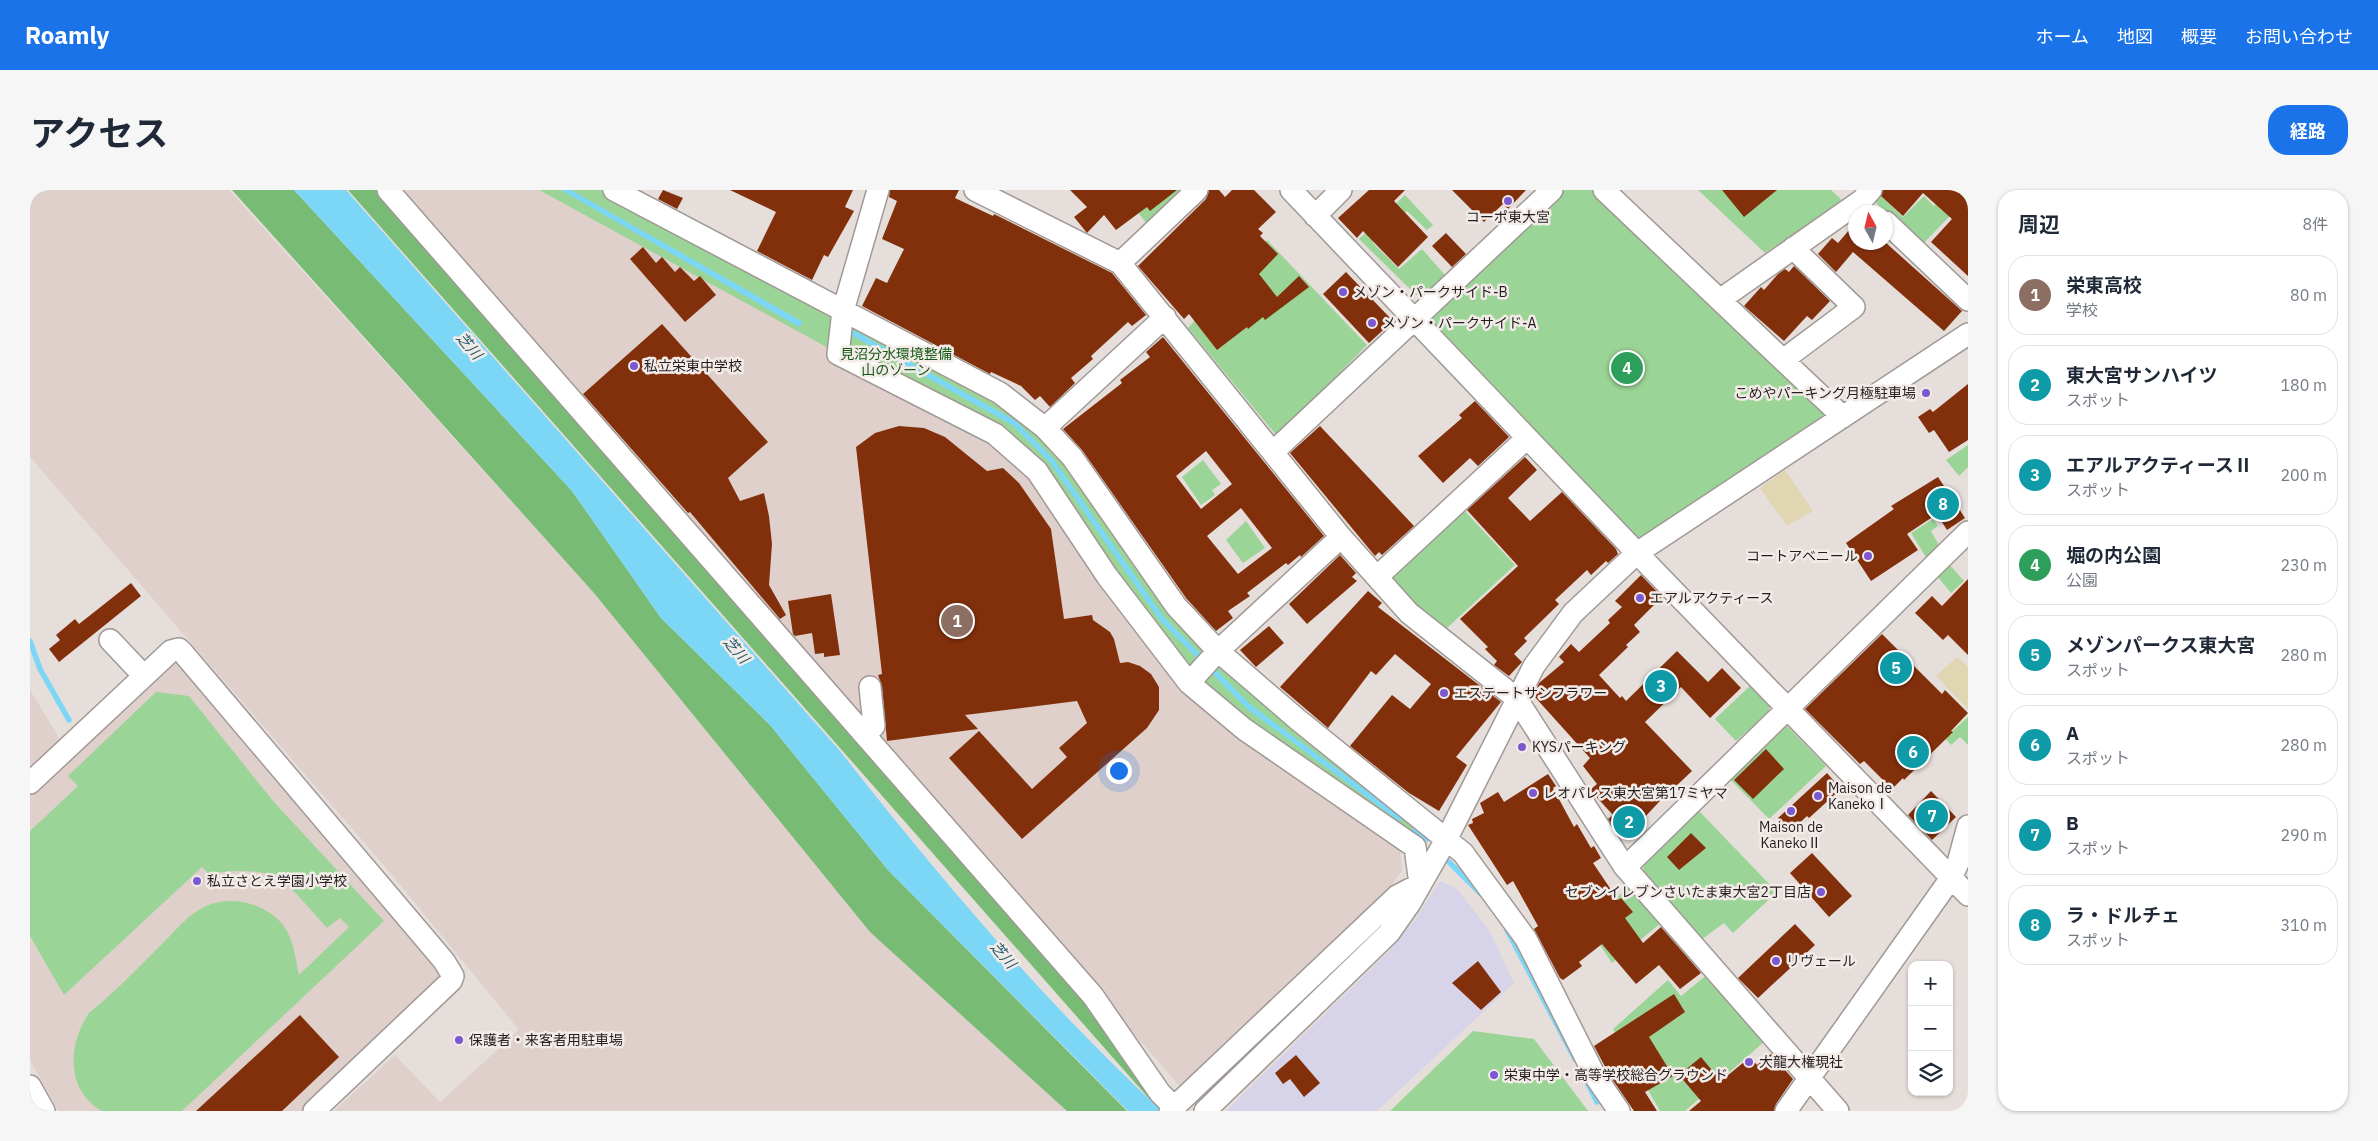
<!DOCTYPE html>
<html lang="ja">
<head>
<meta charset="utf-8">
<style>
  :root { --surface:#fff; --page:#f6f6f7; --text:#1f2937; --muted:#747a83; --line:#e0e1e3; --accent:#1a73e8 }
  body { margin:0; font-family:"IBM Plex Sans","Noto Sans JP",sans-serif; background:var(--page); color:var(--text) }
  .controls { position:absolute; right:15px; bottom:15px; display:grid; overflow:hidden; border-radius:10px; box-shadow:0 1px 4px #0004 }
  .controls button { width:45px; height:45px; display:grid; place-items:center; padding:0; border:0; border-bottom:1px solid var(--line); background:var(--surface); color:var(--text); font:25px sans-serif }
  .compass { position:absolute; left:1818px; top:15px; width:45px; height:45px; border-radius:50%; background:var(--surface); box-shadow:0 1px 4px #0004; rotate:352deg }
  .you { position:absolute; left:1088px; top:580px; width:18px; height:18px; margin:-12px; border:4px solid #fff; border-radius:50%; background:#1a73e8; box-shadow:0 0 0 8px #1a73e833 }
  .badge { display:grid; place-items:center; width:32px; height:32px; border-radius:50%; background:var(--accent); color:#fff; font-size:16px; font-weight:700 }
  .pin { position:absolute; translate:-50% -50%; border:2px solid #fff; box-shadow:0 1px 5px #0006 }
  .list { margin:0; padding:0; list-style:none }
  h2 { display:flex; justify-content:space-between; align-items:center; height:65px; margin:0; padding:0 20px; font-size:21px }
  h2 small { font-size:16px; font-weight:400; color:var(--muted) }
  .list li { display:grid; grid-template-columns:32px 1fr auto; gap:15px; align-items:center; box-sizing:border-box; height:80px; margin:0 10px 10px; padding:0 10px; border:1px solid var(--line); border-radius:20px }
  .list b { display:block; font-size:19px; white-space:nowrap }
  .list p { margin:0; font-size:16px; white-space:nowrap; color:var(--muted) }
  .list em { font-size:16px; font-style:normal; color:var(--muted) }
  .icon { flex:none; width:28px; height:28px; fill:none; stroke:currentColor; stroke-width:2; stroke-linecap:round; stroke-linejoin:round }
  .map { position:relative; flex:none; width:1938px; height:921px; overflow:hidden; border-radius:20px }
  header { display:flex; align-items:center; gap:30px; box-sizing:border-box; height:70px; padding:0 25px; background:var(--accent); color:#fff }
  header strong { font-size:24px }
  nav { display:flex; gap:28px; margin-inline-start:auto; font-size:18px }
  .intro { display:flex; align-items:center; justify-content:space-between; box-sizing:border-box; height:120px; padding:0 30px }
  h1 { margin:0; font-size:35px }
  .button { padding:12px 22px; border-radius:20px; background:var(--accent); color:#fff; font-size:18px; font-weight:700 }
  main { display:flex; gap:30px; padding:0 30px }
  aside { flex:1; background:var(--surface); border-radius:20px; box-shadow:0 1px 4px #0004 }
  .map>svg:first-child { display:block }
</style>
</head>
<body>
<header>
<strong>Roamly</strong>
<nav><a>ホーム</a><a>地図</a><a>概要</a><a>お問い合わせ</a></nav>
</header>
<div class="intro"><h1>アクセス</h1><a class="button">経路</a></div>
<main>
<div class="map">
<svg width="1938" height="921" viewBox="0 0 1938 921">
  <rect width="100%" height="100%" fill="#e6dedb"/>
  <path fill="#d7d3e8" d="M1410,691l17,8 32,41 25,53 -137,128h-151l162,-159 26,-31z"/>
  <path fill="#e0d0cb" d="M0,0h199l365,403 276,339 244,179h-780l61,-56 45,47 79,-72 -132,-161 -357,-412z
    M368,0h141l87,47 35,12 177,105 157,80 404,405 3,32 -12,16 -207,203z
    M140,471h9l258,306 2,12 -137,132h-244l-28,-51v-265z
    M0,500l34,56 -34,32z"/>
  <path fill="#9bd497" d="M509,0h75l218,122 -2,37z
    M1091,0h63l-37,34z
    M1522,0h52l239,227 -206,136 -223,-234z
    M1668,0h133l10,9 -3,7 -73,47z
    M1919,0l19,7 -47,49 -49,-47 6,-6 25,24 21,-21 10,10z
    M1375,5l28,30 -6,5 -20,-19 -34,32 26,26 23,-20 23,26 -20,20h-9l-57,-56z
    M1237,50l100,105 -90,91 -89,-108z
    M813,121l202,117 131,178 255,219 -16,22 -226,-164 -152,-212 -199,-117z
    M1938,255v22l-9,9 -13,-16z
    M1173,270l18,24 -9,6 3,5 -14,10 -19,-28z
    M1432,318l53,57 -69,64 -40,-31 -17,-20z
    M1903,329l5,7 -7,5 8,14 -12,14 -16,-26z
    M1216,331l19,27 -22,15 -17,-23z
    M1919,374l15,17 -13,12 -14,-17z
    M1720,496l20,19 -2,8 -32,28 -21,-22z
    M126,502l33,4 84,105 111,120 -202,190h-80c-37,-21 -34,-67 -13,-98 26,-21 49,-45 72,-68 15,-15 30,-34 50,-41 16,-5 33,-4 48,3 32,14 34,37 40,68l50,-48 -9,-9 -13,10c-12,-13 -32,-38 -46,-48 -18,-12 -51,-10 -72,-6l-7,-7 -138,128 -34,-59v-105l48,-45 -10,-10z
    M1938,527v28l-8,-8 -9,8 -6,-7z
    M1756,535l40,41 -57,53 -40,-41z
    M1669,621l78,81 -44,41 -9,-10 -23,17 -58,-69 1,-8z
    M1601,695l30,38 -49,40 -26,-39z
    M1678,784l57,67 -80,70h-25l-47,-82 55,-49 13,16z
    M1443,841l61,8 54,72h-198z"/>
  <path fill="#78bb74" d="M202,0h62l278,301 89,127 109,107 118,145 239,241h-60l-197,-179 -276,-339z
    M318,0h33l717,820 60,89 -5,4z"/>
  <path fill="#e0d6b2" d="M1755,280l28,41 -26,15 -27,-38z
    M1927,467l11,10v42l-32,-33z"/>
  <path fill="#7cd7f7" d="M264,0h52l494,561c99,126 204,251 322,360h-34l-240,-241 -118,-145 -109,-107 -89,-127z
    M531,0h10l232,132 -4,5z"/>
  <g fill="none" stroke-linecap="round" stroke-linejoin="round">
    <path stroke="#7cd7f7" stroke-width="5.5" d="M823,143l161,90 37,37 111,159 86,87 151,112
      M0,451l10,28 29,51
      M1385,639l12,10
      M1419,672l32,32
      M1477,740l68,129
      M1555,888l12,24"/>
  </g>
  <path fill="#82300c" fill-rule="evenodd" d="M633,0l20,8 -6,11 -19,-10z
    M700,0h123l-8,17 9,4 -26,46 -4,-2 -12,25 -55,-29 19,-39z
    M860,0h69l-4,8 38,18 1,-2 118,59 34,42 -14,11 -4,-4 -37,34 2,3 -22,19 4,5 -25,24 -10,-11 -5,4 -14,-14 -30,-14 -1,2 -128,-68 14,-28 11,5 17,-34 -22,-10 15,-38 -8,-4z
    M1040,0h107l-27,21 -3,-4 -31,23 -12,-15 -17,18 -13,-16 13,-10z
    M1179,0h10l6,7 7,-7h22l22,22 -18,17 5,4 -3,3 18,18 -19,20 18,23 22,-21 10,11 -44,33 -2,-3 -15,12 -1,-2 -30,23 -28,-36 -5,5 -46,-53 68,-67z
    M1339,0h36l-11,11 34,36 -30,30 -35,-36 -6,7 -19,-20z
    M1422,0h74l-18,19 -5,-5 -19,18z
    M1692,0h55l-33,27z
    M1853,0h85v86l-37,-34 21,-23 -29,-26 -20,23 -22,-20z
    M1826,32v20h29l77,69 -18,20 -91,-79 -17,20 -18,-18 14,-16 6,5z
    M1416,43l20,21 -14,13 -20,-21z
    M613,57l13,16 6,-6 13,15 5,-5 14,14 6,-5 16,19 -31,27 -55,-63z
    M1764,76l36,35 -18,19 -5,-4 -23,25 -40,-35 17,-19 3,3 14,-16 7,-5 4,3z
    M1316,82l47,49 -24,22 -46,-49z
    M632,134l106,118 -40,36 12,23 24,-8 5,23 3,28 -3,41 17,30 -6,4 -90,-107 -2,1 -105,-119z
    M1133,147l161,199 -23,21 -1,-2 -12,10 -2,-2 -39,30 3,3 -22,15 5,7 -17,13 -30,-33 -104,-148 -19,-21 59,-46 -2,-3 30,-23 -4,-5zM1176,261l26,33 -31,25 -25,-33zM1211,318l31,40 -34,26 -31,-38z
    M1938,194v56l-19,12 -15,-22 -5,3 -11,-16 12,-8 3,3z
    M1445,211l34,36 -31,29 -8,-8 -27,25 -25,-27 44,-38 -3,-3z
    M869,236l25,2 21,9 42,34 16,-3 16,15 32,46 13,90 28,-4 1,5 17,12 4,7 6,24 8,-1 12,4 11,8 8,13v23l-12,18 -125,111 -73,-81 30,-27 53,58 35,-32 -8,-9 28,-25 -10,-22 -112,14 13,14 -91,12 -5,-55 -4,-11 4,-1 -26,-227 19,-14z
    M1290,236l94,100 -32,29 -3,-3 -4,4 -85,-103z
    M1495,267l12,13 -29,28 22,23 32,-29 54,57 2,5 -10,9 -2,-2 -15,14 -4,-5 -32,30 4,4 -35,34 3,3 -13,13 8,8 -13,14 -15,-11 3,-4 -12,-12 3,-2 -28,-28 58,-53 -51,-56z
    M1908,287l27,41 -18,12 -10,-16 -30,20 11,16 -47,31 -25,-38 48,-34 -3,-3z
    M1310,365l16,18 -4,4 5,4 -50,43 -18,-20z
    M1611,385l21,22 -28,28 6,7 -14,13 2,2 -29,28 21,23 2,-2 4,5 51,-50 31,31 14,-14 19,20 -31,30 -29,-31 -36,35 47,49 -19,18 -1,-1 -28,30 3,3 -19,19 -18,-18 -2,-3 5,-4 -23,-25 7,-6 -14,-18 7,-8 -56,-62 6,-5 -3,-3 2,-5 25,-21 -5,-5 12,-13 8,8 31,-29 -2,-3 14,-13 -7,-6z
    M1938,389v76l-20,-20 -5,5 -28,-27 17,-17 10,10z
    M101,393l10,13 -82,66 -10,-13 11,-9 -4,-5 19,-16 4,5z
    M1338,401l14,12 -4,4 123,95 -45,55 11,8 -28,46 -30,-18 -59,-47 42,-51 18,14 21,-25 -36,-30 -19,21 -5,-4 -43,57 -48,-41z
    M801,404l9,61 -16,2v-4l-9,1 -3,-21 -17,3 -2,-2 -5,-33z
    M1239,436l15,17 -28,24 -16,-17z
    M1852,444l60,60 3,-4 23,23 -17,18 2,1 -49,48 -1,-2 -11,11 -28,-28 -4,3 -55,-55z
    M1736,559l18,20 -31,30 -19,-19z
    M1797,583l14,16 -32,29 -2,-2 -16,15 -13,-13z
    M1518,584l8,12 -3,2 21,39 3,-3 14,24 3,-2 7,12 -8,5 25,37 3,-2 12,14 -8,6 18,25 18,-16 40,46 -21,16 -21,-24 -23,19 -34,-40 -23,18 3,4 -19,14 -3,-2 -26,-49 4,-3 -25,-45 -6,4 -39,-60 5,-2 -1,-4 12,-6 -4,-10 18,-11 6,10z
    M1901,601l25,26 -24,23 -24,-25z
    M1661,643l15,15 -27,22 -12,-13z
    M1782,663l40,43 -23,21 -39,-44z
    M1765,734l20,21 -57,53 -20,-20z
    M1448,771l23,31 -20,18 -29,-27z
    M1644,804l11,18 -36,25 24,39 -28,16 12,19h-23l-24,-35 -16,-30z
    M270,825l39,42 -57,54h-86z
    M1741,864l22,25 -17,25 -2,7h-85l12,-10 -22,-26 22,-18 20,24 29,-24 7,8z
    M1266,865l24,28 -16,14 -14,-18 -7,5 -8,-11z"/>
  <g fill="none" stroke-linecap="round" stroke-linejoin="round">
    <g stroke="#a09996" stroke-width="24">
      <path id="minor" d="M358,0l705,806 67,97 14,14
        M584,0l386,203 45,35 27,29 104,149 42,45 79,68 166,134 63,86 69,137 24,35
        M848,0l-35,121 -5,43 157,80 42,37 70,105 82,107 55,46 171,118 5,37 -23,12 -227,215
        M945,0l145,73 221,274 68,76 107,85 108,168 214,245
        M1261,0l346,363 331,342
        M1574,0l239,227
        M1285,26l26,-26
        M1856,32l82,78
        M1090,73l77,-73
        M1691,109l141,-99 9,-10
        M1753,170l71,-53 -61,-59
        M1015,238l120,-111
        M1243,262l279,-262
        M1347,387l150,-139
        M80,450l34,36
        M1159,493l29,-32 123,-114
        M835,545l9,-9 -4,-39
        M0,593l141,-132 8,-2 4,4 261,308 9,15 -2,5 -137,130
        M1594,676l10,-7 334,-327
        M0,896l14,25
        M1175,921l184,-178 21,-30 37,-65 87,-172 39,-53 64,-60 331,-219
        M1756,921l165,-233 7,-15 10,-37"/>
    </g>
    <use href="#minor" stroke="#fff" stroke-width="21"/>
  </g>
  <g fill="#7b57d0" stroke="#f3ebe8" stroke-width="2">
    <circle cx="1478" cy="11" r="5"/>
    <circle cx="1313" cy="102" r="5"/>
    <circle cx="1342" cy="133" r="5"/>
    <circle cx="604" cy="176" r="5"/>
    <circle cx="1896" cy="203" r="5"/>
    <circle cx="1838" cy="366" r="5"/>
    <circle cx="1610" cy="408" r="5"/>
    <circle cx="1414" cy="503" r="5"/>
    <circle cx="1492" cy="557" r="5"/>
    <circle cx="1503" cy="603" r="5"/>
    <circle cx="1788" cy="606" r="5"/>
    <circle cx="1761" cy="621" r="5"/>
    <circle cx="167" cy="691" r="5"/>
    <circle cx="1791" cy="702" r="5"/>
    <circle cx="1746" cy="771" r="5"/>
    <circle cx="429" cy="850" r="5"/>
    <circle cx="1719" cy="872" r="5"/>
    <circle cx="1464" cy="885" r="5"/>
  </g>
  <g text-anchor="middle" stroke-width="5" stroke-linejoin="round" paint-order="stroke">
    <g font-size="14" fill="#221f1f" stroke="#f3ebe8" text-anchor="start">
      <text x="1478" y="32" text-anchor="middle">コーポ東大宮</text>
      <text x="1323" y="107">メゾン・パークサイド-B</text>
      <text x="1352" y="138">メゾン・パークサイド-A</text>
      <text x="614" y="181">私立栄東中学校</text>
      <text x="1886" y="208" text-anchor="end">こめやパーキング月極駐車場</text>
      <text x="1828" y="371" text-anchor="end">コートアベニール</text>
      <text x="1620" y="413">エアルアクティース</text>
      <text x="1424" y="508">エステートサンフラワー</text>
      <text x="1502" y="562">KYSパーキング</text>
      <text x="1798" y="603">Maison de<tspan x="1798" dy="16">KanekoⅠ</tspan></text>
      <text x="1513" y="608">レオパレス東大宮第17ミヤマ</text>
      <text x="1761" y="642" text-anchor="middle">Maison de<tspan x="1761" dy="16">KanekoⅡ</tspan></text>
      <text x="177" y="696">私立さとえ学園小学校</text>
      <text x="1781" y="707" text-anchor="end">セブンイレブンさいたま東大宮2丁目店</text>
      <text x="1756" y="776">リヴェール</text>
      <text x="439" y="855">保護者・来客者用駐車場</text>
      <text x="1729" y="877">大龍大権現社</text>
      <text x="1474" y="890">栄東中学・高等学校総合グラウンド</text>
    </g>
    <g font-size="14" fill="#145914" stroke="#f3ebe8">
      <text x="866" y="169">見沼分水環境整備<tspan x="866" dy="16">山のゾーン</tspan></text>
    </g>
    <g font-size="15" font-style="italic" fill="#2a5d6e" stroke="#f3ebe8">
      <text transform="translate(439 156) rotate(49)" y="5">芝川</text>
      <text transform="translate(706 460) rotate(49)" y="5">芝川</text>
      <text transform="translate(973 765) rotate(49)" y="5">芝川</text>
    </g>
  </g>
</svg>
<div class="controls">
<button>+</button>
<button>−</button>
<button><svg class="icon" aria-label="layers" viewBox="0 0 24 24"><path d="M12 4l9 5-9 5-9-5zM3 14l9 5 9-5"/></svg></button>
</div>
<svg class="compass" viewBox="-18 -18 36 36"><path d="M0-13l5 13h-10z" fill="#e53935"/><path d="M0 13l5-13h-10z" fill="#747a83"/></svg>
<div class="you"></div>
<div class="pin badge" style="left:927px;top:431px;background:#8d6e63">1</div>
<div class="pin badge" style="left:1599px;top:632px;background:#0f9aa8">2</div>
<div class="pin badge" style="left:1631px;top:496px;background:#0f9aa8">3</div>
<div class="pin badge" style="left:1597px;top:178px;background:#2e9e5b">4</div>
<div class="pin badge" style="left:1866px;top:478px;background:#0f9aa8">5</div>
<div class="pin badge" style="left:1883px;top:562px;background:#0f9aa8">6</div>
<div class="pin badge" style="left:1902px;top:626px;background:#0f9aa8">7</div>
<div class="pin badge" style="left:1913px;top:314px;background:#0f9aa8">8</div>
</div>
<aside>
<h2>周辺<small>8件</small></h2>
<ul class="list">
<li><span class="badge" style="background:#8d6e63">1</span><div><b>栄東高校</b><p>学校</p></div><em>80 m</em></li>
<li><span class="badge" style="background:#0f9aa8">2</span><div><b>東大宮サンハイツ</b><p>スポット</p></div><em>180 m</em></li>
<li><span class="badge" style="background:#0f9aa8">3</span><div><b>エアルアクティースⅡ</b><p>スポット</p></div><em>200 m</em></li>
<li><span class="badge" style="background:#2e9e5b">4</span><div><b>堀の内公園</b><p>公園</p></div><em>230 m</em></li>
<li><span class="badge" style="background:#0f9aa8">5</span><div><b>メゾンパークス東大宮</b><p>スポット</p></div><em>280 m</em></li>
<li><span class="badge" style="background:#0f9aa8">6</span><div><b>A</b><p>スポット</p></div><em>280 m</em></li>
<li><span class="badge" style="background:#0f9aa8">7</span><div><b>B</b><p>スポット</p></div><em>290 m</em></li>
<li><span class="badge" style="background:#0f9aa8">8</span><div><b>ラ・ドルチェ</b><p>スポット</p></div><em>310 m</em></li>
</ul>
</aside>
</main>
</body>
</html>
